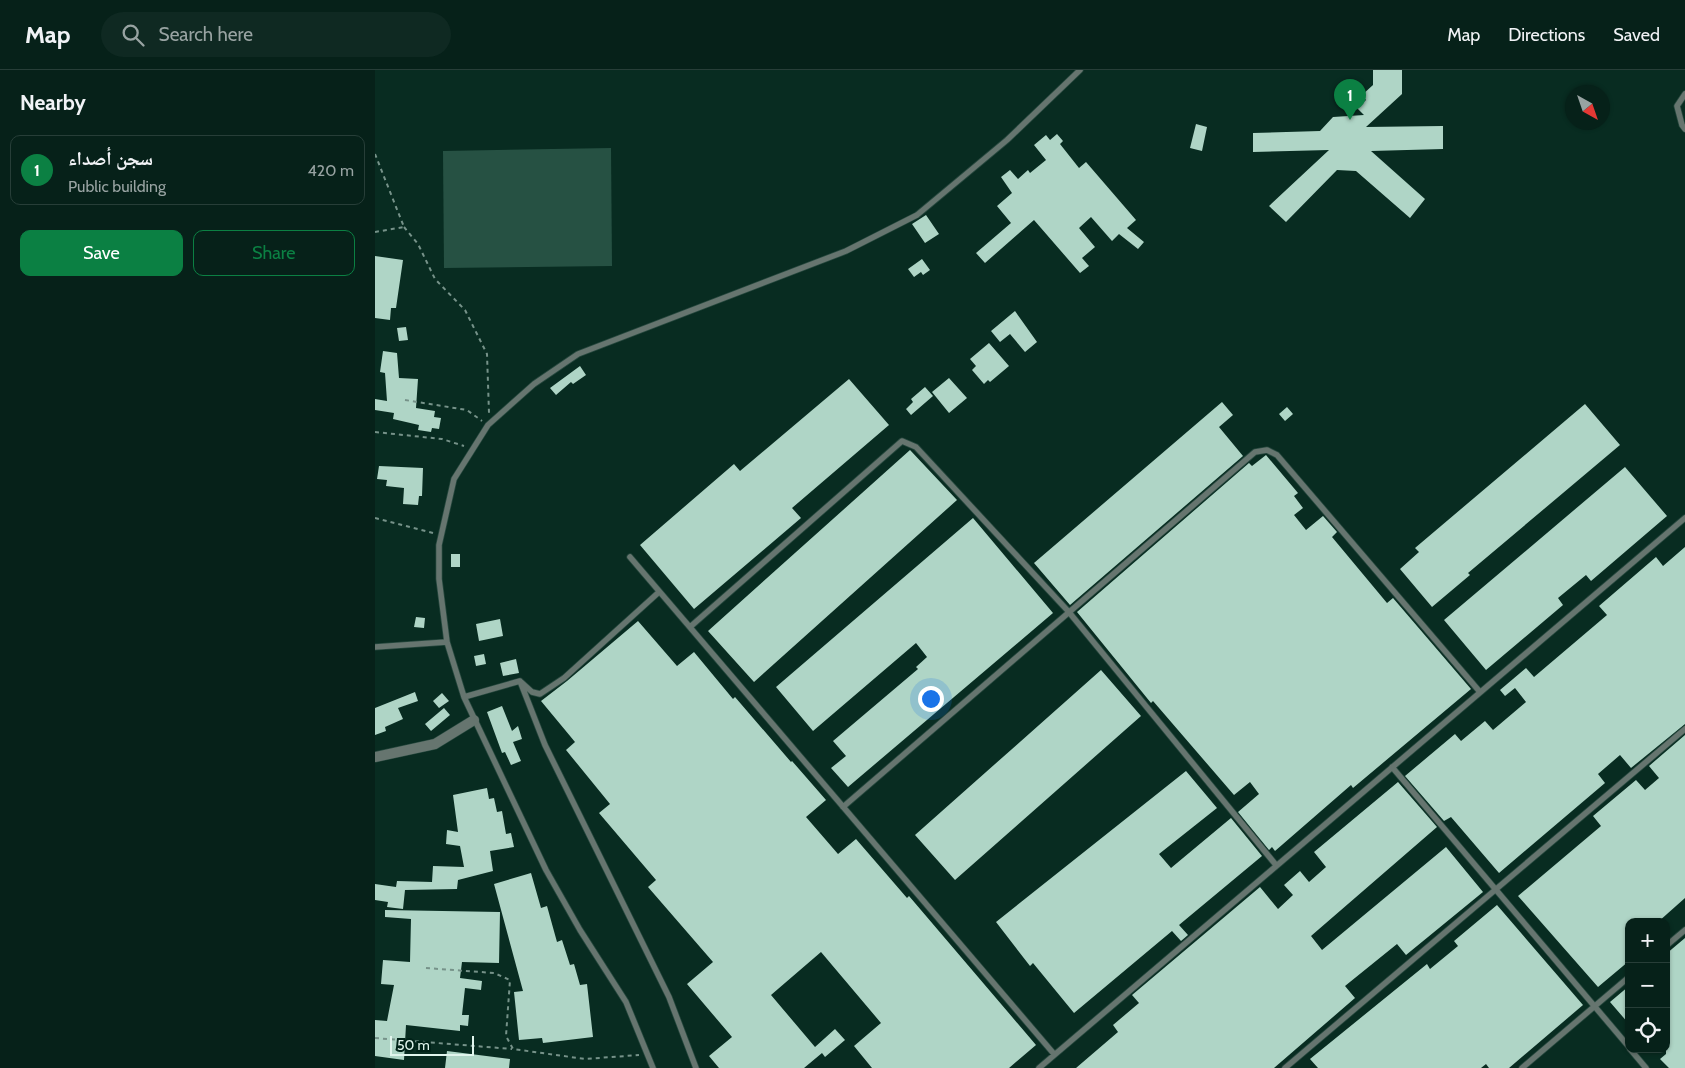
<!DOCTYPE html>
<html lang="en">
<head>
<meta charset="utf-8">
<style>
  :root { --surface:#062119; --page:#0f2922; --text:#f1f3f6; --muted:#98a3a2; --line:#273e38; --accent:#0b8043 }
  body { margin:0; font-family:Cabin,"Noto Naskh Arabic",sans-serif; background:var(--page); color:var(--text) }
  .controls { position:absolute; right:15px; bottom:15px; display:grid; overflow:hidden; border-radius:10px; box-shadow:0 1px 4px #0004 }
  .controls button { width:45px; height:45px; display:grid; place-items:center; padding:0; border:0; border-bottom:1px solid var(--line); background:var(--surface); color:var(--text); font:25px sans-serif }
  .compass { position:absolute; left:1190px; top:15px; width:45px; height:45px; border-radius:50%; background:var(--surface); box-shadow:0 1px 4px #0004; rotate:140deg }
  .scale { position:absolute; left:15px; bottom:12px; width:84px; box-sizing:border-box; padding-left:5px; border:2px solid #e1f5ed; border-top:0; font-size:14px; line-height:18px; white-space:nowrap; color:#e1f5ed; -webkit-text-stroke:4px #002218; paint-order:stroke }
  .you { position:absolute; left:555px; top:628px; width:18px; height:18px; margin:-12px; border:4px solid #fff; border-radius:50%; background:#1a73e8; box-shadow:0 0 0 8px #1a73e833 }
  .badge { display:grid; place-items:center; width:32px; height:32px; border-radius:50%; background:var(--accent); color:#fff; font-size:16px; font-weight:700 }
  .pin { position:absolute; translate:-50% -41px; filter:drop-shadow(0 1px 2px #0008) }
  .pin::after { content:''; position:absolute; top:26px; width:18px; height:15px; background:inherit; clip-path:polygon(0 0,100% 0,50% 100%) }
  .list { margin:0; padding:0; list-style:none }
  h2 { display:flex; justify-content:space-between; align-items:center; height:65px; margin:0; padding:0 20px; font-size:21px }
  h2 small { font-size:16px; font-weight:400; color:var(--muted) }
  .list li { display:grid; grid-template-columns:32px 1fr auto; gap:15px; align-items:center; box-sizing:border-box; height:70px; margin:0 10px 10px; padding:0 10px; border:1px solid var(--line); border-radius:10px }
  .list b { display:block; font-size:19px; white-space:nowrap }
  .list p { margin:0; font-size:16px; white-space:nowrap; color:var(--muted) }
  .list em { font-size:16px; font-style:normal; color:var(--muted) }
  .actions { display:flex; gap:10px; padding:15px 20px }
  .actions a { flex:1; padding:11px 0; border:1px solid var(--accent); border-radius:10px; text-align:center; font-size:18px; color:var(--accent) }
  .actions .main { background:var(--accent); color:#fff }
  .icon { flex:none; width:28px; height:28px; fill:none; stroke:currentColor; stroke-width:2; stroke-linecap:round; stroke-linejoin:round }
  .map { position:relative; flex:none; width:1310px; height:998px; overflow:hidden }
  header { display:flex; align-items:center; gap:30px; box-sizing:border-box; height:70px; padding:0 25px; background:var(--surface); border-bottom:1px solid var(--line) }
  header strong { font-size:24px }
  nav { display:flex; gap:28px; margin-inline-start:auto; font-size:18px }
  .search { width:350px; height:45px; background:var(--page); display:flex; align-items:center; gap:12px; box-sizing:border-box; padding:0 18px; border-radius:28px; color:var(--muted); font-size:19px }
  main { display:flex }
  aside { flex:1; background:var(--surface) }
  .map>svg:first-child { display:block }
</style>
</head>
<body>
<header>
<strong>Map</strong>
<div class="search"><svg class="icon" aria-label="search" viewBox="0 0 24 24"><circle cx="10" cy="10" r="6"/><path d="M15 15l6 6"/></svg>Search here</div>
<nav><a>Map</a><a>Directions</a><a>Saved</a></nav>
</header>
<main>
<aside>
<h2>Nearby<small></small></h2>
<ul class="list">
<li><span class="badge">1</span><div><b>سجن أصداء</b><p>Public building</p></div><em>420 m</em></li>
</ul>
<div class="actions"><a class="main">Save</a><a>Share</a></div>
</aside>
<div class="map">
<svg width="1310" height="998" viewBox="0 0 1310 998">
  <rect width="100%" height="100%" fill="#082c21"/>
  <path fill="#265143" d="M236,78l1,118 -168,2 -1,-117z"/>
  <path fill="#afd5c6" d="M998,0h29v24l-36,33 77,-1v23l-72,2 54,48 -15,19 -54,-47 -19,-1 -51,52 -17,-16 60,-56 -76,2v-19l67,-2 13,-14 31,-2 -7,-7 9,-8 -4,-5 11,-10z
    M821,54l11,3 -5,24 -12,-3z
    M682,64l6,7 -3,3 19,24 7,-6 50,58 -9,8 17,14 -6,7 -19,-15 -7,7 -21,-24 -12,11 16,19 -13,11 7,8 -9,7 -46,-53 -49,43 -9,-10 35,-30 -14,-17 15,-13 -11,-16 9,-7 8,9 10,-9 2,3 16,-13 -12,-15 12,-10 4,5z
    M551,145l13,19 -14,9 -13,-19z
    M0,186l28,4 -7,48h-5l-1,12 -15,-2z
    M547,189l8,11 -7,5 -2,-3 -7,5 -6,-8z
    M640,241l22,31 -12,10 -15,-18 -10,8 -9,-11z
    M31,257l2,13 -9,1 -2,-13z
    M614,273l20,23 -19,16 -2,-2 -4,4 -12,-14 4,-4 -6,-7z
    M8,281l14,2 2,25 19,1 -2,29 19,3 -1,6 7,1 -2,11 -7,-1 -1,4 -13,-2 1,-5 -26,-6 1,-6 -19,-3v-11l12,2 -2,-28 -5,-1z
    M205,296l6,9 -13,9 -2,-2 -15,13 -6,-7z
    M574,308l18,20 -18,15 -17,-21z
    M474,309l40,46 -97,83 9,10 -107,91 -54,-64 94,-81 6,7z
    M550,317l8,9 -22,19 -5,-6 7,-7 -2,-3z
    M847,332l11,13 -14,12 24,29 -173,149 -36,-42z
    M1210,334l35,41 -152,128 2,2 -38,32 -32,-38 19,-17 -4,-4z
    M912,337l6,7 -8,7 -6,-7z
    M535,380l47,50 -203,182 -46,-51z
    M891,385l32,38 -4,3 9,12 -9,7 12,15 17,-14 14,16 -5,5 55,66 6,-5 78,91 -118,99 -2,-3 -76,66 -3,-4 -3,3 -31,-38 21,-18 -9,-12 -16,13 -81,-94 -2,2 -74,-91 172,-149 3,3z
    M4,396l44,2 -1,28h-3l-1,9 -15,-1 1,-16 -18,-2 1,-6 -10,-1z
    M1250,397l42,49 -76,65 -5,-6 -28,23 5,7 -77,65 -42,-50z
    M598,448l80,95 -205,174 -17,-19 15,-12 -13,-15 85,-72 -2,-2 11,-10 -11,-14 -103,88 -37,-44z
    M1310,477v177l-54,44 -11,-13 -22,19 7,9 -106,90 -48,-56 -7,4 -39,-45 50,-42 6,7 24,-20 8,9 33,-28 -11,-14 -10,8 -5,-6 26,-22 8,9 73,-62 -8,-9 57,-49 7,9z
    M76,484h9v13h-9z
    M41,547l9,1 -1,10 -10,-1z
    M125,549l3,17 -24,5 -3,-17z
    M263,551l39,45 17,-14 39,47 2,-2 56,65 1,-1 34,39 -20,17 32,37 18,-15 51,59 2,-2 127,149 -27,23h-137l-18,-22 27,-23 -60,-71 -50,43 44,52 20,-18 10,11 -20,17 -3,-4 -18,15h-85l-10,-12 23,-19 -45,-53 26,-22 -65,-75 8,-7 -57,-67 11,-9 -44,-54 9,-8 -34,-41 26,-20z
    M109,584l2,10 -10,2 -2,-10z
    M141,589l3,14 -16,3 -3,-13z
    M726,600l40,46 -186,164 -40,-45z
    M40,622l3,9 -20,7 5,11 -18,8 1,4 -11,4v-27z
    M67,623l7,8 -10,7 -6,-7z
    M127,636l10,25 6,-5 4,13 -9,3 8,19 -10,4 -6,-13 -3,1 -15,-41z
    M69,638l6,7 -19,16 -6,-7z
    M1310,665v163l-27,24h-29v39l-31,26 -80,-91 83,-70 -8,-10 43,-36 9,10 14,-12 -10,-12z
    M811,701l31,37 -58,46 12,14 60,-50 31,38 -83,69 9,10 -7,6 -9,-10 -98,82 -41,-50 -3,3 -34,-44z
    M1023,712l39,45 -126,109 11,14 124,-103 37,45 -77,63 -9,-11 -52,42 10,12 -81,70h-198l42,-36 -5,-7 26,-22 -7,-8 128,-108 18,22 15,-14 -9,-10 16,-14 9,11 17,-15 -12,-15z
    M112,718l2,11 5,-1 3,14 5,-1 4,23 5,-1 3,14 -24,4 3,20 -35,9 -1,9 -52,1 -2,19 -16,-2 1,-5 -13,-2v-16l21,3 1,-6 35,1 1,-16 31,1 -4,-21 -14,-2 1,-14 11,2 -5,-37z
    M156,803l10,35 6,-2 10,36 5,-2 8,25 4,-1 6,21 7,-1 6,53 -50,6 -1,-5 -23,2 -5,-48 9,-1 -29,-107z
    M1122,835l86,100 -74,63h-20l-3,-4 -5,4h-163l-8,-9 117,-95 3,5 28,-23 -4,-5z
    M10,840l115,2 -1,51 -37,-1 -2,16 22,3 -1,9 -16,-2 -3,27h7l-1,11 -8,-1v6l-54,-6 -2,35 -29,-4v-36l12,1 7,-36 -13,-1 2,-24 27,2 1,-43 -26,-2z
    M1310,868v130h-16l-9,-9 6,-5v-100z
    M1254,916v38l-19,-22z
    M72,981l63,8 -1,9h-64z"/>
  <g fill="none" stroke-linecap="round" stroke-linejoin="round">
    <g stroke="#26483e" stroke-width="7">
      <path id="service" d="M1310,24l-8,12 5,19 3,4
        M255,487l424,497
        M315,557l212,-186 14,6 152,164 208,254
        M0,577l72,-5
        M146,612l11,10 8,2 24,-16 95,-86
        M89,627l56,-16 25,64 124,252 27,71
        M1017,697l237,280
        M468,737l412,-355 12,-2 10,5 203,237
        M1291,876l19,-16
        M1255,979l16,19
        M278,998l-27,-66 -46,-72 -34,-60 -82,-173 -17,-55 -8,-63v-34l15,-66 34,-54 46,-41 44,-30 268,-103 71,-36 90,-75 73,-70
        M664,998l646,-550
        M910,998l400,-339
        M1147,998l107,-91"/>
    </g>
    <g stroke="#26483e" stroke-width="11">
      <path id="minor" d="M0,687l60,-13 39,-24"/>
    </g>
    <path stroke="#769289" stroke-width="2" stroke-dasharray="4 4" stroke-linecap="butt" d="M0,84l29,73 -29,5
      M29,157l14,17 17,35 30,31 22,44 2,59
      M30,330l62,10 15,11
      M0,362l67,7 22,7
      M0,448l58,15
      M51,898l68,5 16,7 -4,56 7,13 72,10 54,-4
      M0,968l137,11"/>
    <use href="#service" stroke="#66756f" stroke-width="5.5"/>
    <use href="#minor" stroke="#66756f" stroke-width="10"/>
  </g>
</svg>
<div class="controls">
<button>+</button>
<button>−</button>
<button><svg class="icon" aria-label="locate" viewBox="0 0 24 24"><circle cx="12" cy="12" r="6"/><path d="M12 2v4M12 18v4M2 12h4M18 12h4"/></svg></button>
</div>
<svg class="compass" viewBox="-18 -18 36 36"><path d="M0-13l5 13h-10z" fill="#e53935"/><path d="M0 13l5-13h-10z" fill="#98a3a2"/></svg>
<div class="scale">50 m</div>
<div class="you"></div>
<div class="pin badge" style="left:975px;top:50px">1</div>
</div>
</main>
</body>
</html>
